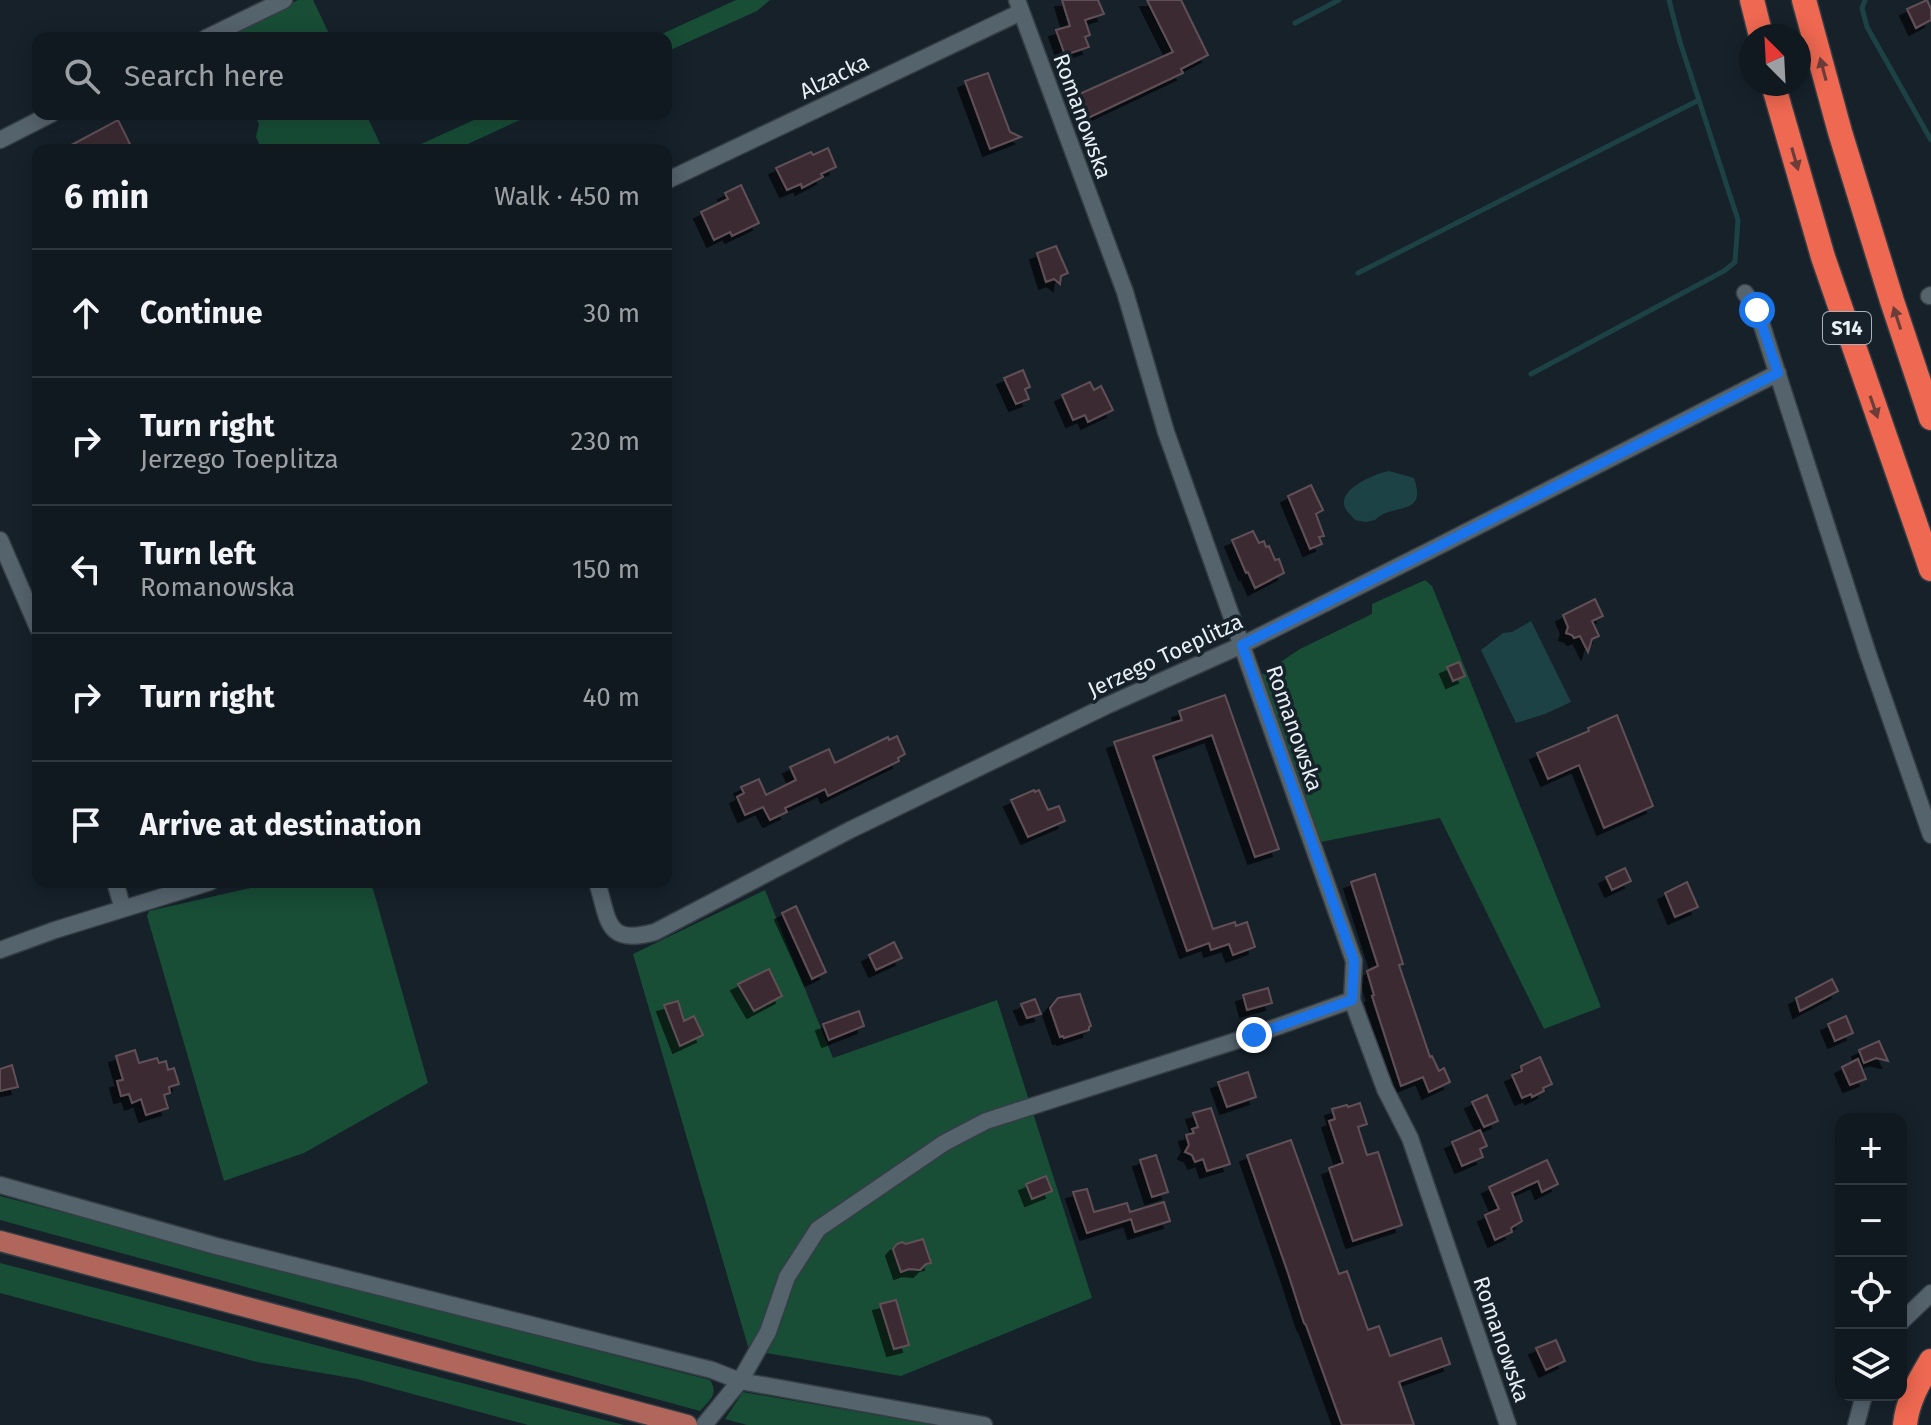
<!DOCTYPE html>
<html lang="en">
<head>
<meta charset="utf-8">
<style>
  :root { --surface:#101920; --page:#192229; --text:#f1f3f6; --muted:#9ca0a5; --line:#30383e }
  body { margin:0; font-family:"Fira Sans",sans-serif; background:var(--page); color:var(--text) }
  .controls { position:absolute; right:24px; bottom:24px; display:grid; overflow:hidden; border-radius:16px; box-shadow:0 4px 20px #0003 }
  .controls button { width:72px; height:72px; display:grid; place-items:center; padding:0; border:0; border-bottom:2px solid var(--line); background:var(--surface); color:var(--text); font:40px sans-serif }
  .compass { position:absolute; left:1739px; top:24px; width:72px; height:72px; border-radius:50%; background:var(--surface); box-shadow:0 4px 20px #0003; rotate:336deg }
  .stop { position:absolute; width:24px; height:24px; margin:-18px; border:6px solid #1a73e8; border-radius:50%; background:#fff }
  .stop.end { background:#1a73e8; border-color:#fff; box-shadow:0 2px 8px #0008 }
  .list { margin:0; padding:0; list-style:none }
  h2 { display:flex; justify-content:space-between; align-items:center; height:104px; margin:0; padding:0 32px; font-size:34px }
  h2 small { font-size:26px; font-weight:400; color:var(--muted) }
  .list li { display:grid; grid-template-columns:52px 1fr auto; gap:24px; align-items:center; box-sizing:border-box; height:128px; padding:0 32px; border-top:2px solid var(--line) }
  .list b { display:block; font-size:30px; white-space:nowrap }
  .list p { margin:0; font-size:26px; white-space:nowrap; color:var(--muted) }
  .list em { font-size:26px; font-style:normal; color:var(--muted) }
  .icon { flex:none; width:44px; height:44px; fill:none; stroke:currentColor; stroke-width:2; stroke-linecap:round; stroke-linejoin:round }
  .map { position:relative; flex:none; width:1931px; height:1425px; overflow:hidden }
  .search { position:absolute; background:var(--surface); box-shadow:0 4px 20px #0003; left:32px; top:32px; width:640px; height:88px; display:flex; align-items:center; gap:20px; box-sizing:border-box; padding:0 28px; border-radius:16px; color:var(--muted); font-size:30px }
  .panel { position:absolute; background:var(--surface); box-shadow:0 4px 20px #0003; left:32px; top:144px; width:640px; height:744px; border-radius:16px }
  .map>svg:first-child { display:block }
</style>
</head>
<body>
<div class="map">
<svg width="1931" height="1425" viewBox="0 0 1931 1425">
  <defs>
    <filter id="shadow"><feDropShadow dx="-7" dy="7" stdDeviation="0" flood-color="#0009"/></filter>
  </defs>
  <rect width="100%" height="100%" fill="#16212a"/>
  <path fill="#184d36" d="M298,0h15l18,38h-107z
    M736,0h34l-13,11 -91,41v-14h-13z
    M254,114h112l17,36h-121l-6,-13 3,-13z
    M487,114h46l-78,36h-47z
    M1425,580l7,6 169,421 -57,22 -104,-211 -119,24 -60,-167 39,-26 72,-35v-10z
    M277,882h94l57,201 -124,70 -80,28 -77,-265 2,-5z
    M765,890l68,168 164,-58 95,298 -191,78 -152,-26 -116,-396z
    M0,1196l710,184c9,14 0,20 -10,31l-700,-191z
    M0,1263l624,162h-96l-171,-46 -100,-17 -257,-69z
    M743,1392l191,33h-187l-22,-6z"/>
  <path fill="#1d4246" d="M1389,471l25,7c14,40 -22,24 -39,42l-9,2 -11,-2c-4,-5 -10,-9 -11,-16 -2,-17 31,-30 45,-33z
    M1531,621l40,81 -26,12 -29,9 -35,-73 22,-17 9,-1z"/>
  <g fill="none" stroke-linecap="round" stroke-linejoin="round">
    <path stroke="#1d4246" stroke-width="5" d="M1865,0l-3,8 5,19 64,113
      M1295,23l44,-23
      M1358,273l341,-173
      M1531,374l193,-103 11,-9 3,-42 -58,-178 -11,-42"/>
  </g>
  <path fill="#3b2c31" stroke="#615056" stroke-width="2" filter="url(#shadow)" d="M1062,0h36l6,14 -19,6 5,15 -5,2 4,10 -24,8 -9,-25 14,-4z
    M1147,0h34l27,55 -27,14 2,4 -97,46 -11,-23 98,-44z
    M1927,0l4,9v11l-15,8 -9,-19z
    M988,73l22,59 11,5 -31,12 -25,-68z
    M118,120l12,24 -13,6h-55z
    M828,148l8,19 -15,7 2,3 -21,11 -1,-4 -14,6 -11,-22 35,-16 2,3z
    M741,185l18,38 -27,13 -2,-4 -16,8 -13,-28 27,-13 -3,-6z
    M1056,246l12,27 -7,3 -1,8 -6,-5 -8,3 -9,-29z
    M1023,370l7,17 -5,2 4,10 -13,5 -12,-26z
    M1090,382l4,8 7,-4 12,24 -25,12 -3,-7 -12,5 -11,-25z
    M1311,485l12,25 -7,4 8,22 -5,1 3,7 -12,5 -22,-53z
    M1253,531l6,12 5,-2 2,6 3,-1 6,14 4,-1 5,14 -29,15 -7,-16 -2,1 -14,-33z
    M1595,599l8,17 -11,5 7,15 -7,3 -4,13 -8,-16 -6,2 -2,-3 -6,-2 2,-6 -5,-12z
    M1459,662l6,14 -12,5 -6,-14z
    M1225,695l54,154 -24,8 -43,-122 -59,21 60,173 22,-7 1,4 11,-4 8,25 -22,8 -4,-11 -18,6 -2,-7 -22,8 -73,-209 68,-22 -3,-9z
    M1617,715l36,91 -49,22 -25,-63 -31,14 -11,-26 52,-22 -1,-3z
    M897,736l8,18 -7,4 1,3 -71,35 -3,-7 -40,19 2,4 -17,8 -7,-13 -18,8 -8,-18 7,-4 -3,-6 18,-8 7,16 30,-15 -6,-13 39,-18 6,14 53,-26 1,3z
    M1034,790l1,2 4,-2 9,20 11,-4 6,15 -37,16 -17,-37z
    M1625,868l6,13 -19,9 -6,-13z
    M1375,874l28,90 -4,1 31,92 2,-1 7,15 5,-3 6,14 -21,10 -6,-15 -22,9 -29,-90 2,-1 -7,-24 11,-5 -27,-84z
    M1687,882l11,25 -23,10 -10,-24z
    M796,906l30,66 -14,7 -30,-66z
    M894,942l8,16 -26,12 -7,-15z
    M769,969l13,27 -28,15 -16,-27z
    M1832,979l6,12 -38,20 -4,-13z
    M1268,988l4,15 -25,7 -4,-15z
    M1080,994l11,32 -2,1v3l-25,8 -1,-2 -3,1 -10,-29 8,-10z
    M1035,999l6,15 -14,4 -6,-14z
    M678,1001l6,20 10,-5 9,19 -23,11 -16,-41z
    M859,1011l5,15 -35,14 -6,-16z
    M1846,1016l7,17 -18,8 -7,-17z
    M1879,1041l9,20 -12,-3 -12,5 -5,-13z
    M135,1050l4,13 18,-5 2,5 7,-2 2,9 6,-2 5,16 -10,3 1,6 -6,2 4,13 -22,7 -5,-16 -9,4 -3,-9 -8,2 -4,-15 6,-1 -7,-24z
    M1540,1057l12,27 -9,4 1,3 -12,6 -1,-3 -9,4 -10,-23 10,-4 -1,-5z
    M1858,1059l8,20 -16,6 -8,-18z
    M12,1065l6,22 -18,4v-22z
    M1248,1072l8,25 -29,10 -9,-25z
    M1487,1095l11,26 -14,6 -12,-25z
    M1360,1103l7,21 -9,3 9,28 11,-3 24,73 -49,16 -24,-73 14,-5 -14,-42 6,-2 -3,-10 15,-4 1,2z
    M1211,1108l19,56 -23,7 -4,-12 -8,3 -3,-7 -7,-3 4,-7 -3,-10 8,-2 -2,-4 6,-2 -5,-14z
    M1480,1130l7,16 -7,3 3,8 -21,9 -10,-24z
    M1291,1140l48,134 8,-3 21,59 11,-4 11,30 51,-18 9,26 -51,18 15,43h-72l-36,-100 -2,-2 -16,-50 -41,-118z
    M1156,1155l12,37 -16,5 -12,-37z
    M1547,1160l11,24 -16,8 -4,-11 -26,12 10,28 -11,7 1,4 -17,8 -10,-25 14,-6 -10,-22z
    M1046,1176l6,15 -20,8 -6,-15z
    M1087,1189l7,23 33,-9 3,9 34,-10 6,19 -35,11 -4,-13 -44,14 -14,-41z
    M923,1239l8,24 -5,1 -6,6 -11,-1 -8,3 -8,-23 4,-5 5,-2 4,2z
    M896,1300l13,45 -15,4 -14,-45z
    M1556,1340l9,21 -19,9 -10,-22z"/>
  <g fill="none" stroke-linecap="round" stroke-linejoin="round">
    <g stroke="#353d45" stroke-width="19">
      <path id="minor" d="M1017,0l108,292 41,140 188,529 -2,39 33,89 25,49 98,287
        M206,38l78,-38
        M0,140l51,-26
        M666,181l355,-169
        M1745,293l12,17 111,344 63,181
        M1929,296l2,-1
        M0,540l38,88
        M115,882l8,27
        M597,882c12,38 8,64 58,50l195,-102 258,-125 134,-60 183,-92 353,-180
        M0,950l55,-20 155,-48
        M0,1185l216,61 496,124 28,11 244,44
        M1901,1322l30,-29
        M704,1425l36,-44 28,-49 19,-55 31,-48 126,-86 42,-22 268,-86 98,-35
        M1856,1425l8,-30"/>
    </g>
    <g stroke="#353d45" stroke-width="23">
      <path id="major" d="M0,1241l687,184"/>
    </g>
    <g stroke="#353d45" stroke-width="27">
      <path id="highway" d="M1752,0l9,36
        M1804,0l36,132 52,169 39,117
        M1773,84l50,173 108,312
        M1905,1425c2,-23 14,-44 26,-64"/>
    </g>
    <use href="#minor" stroke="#55636d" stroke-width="16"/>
    <use href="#major" stroke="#b1665c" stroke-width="20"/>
    <use href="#highway" stroke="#ef6851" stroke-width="24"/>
  </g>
  <defs><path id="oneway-solid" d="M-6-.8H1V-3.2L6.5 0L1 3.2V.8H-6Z" transform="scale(2)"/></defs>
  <g fill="#6d3d3a">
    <use href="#oneway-solid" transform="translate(1823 69) rotate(-105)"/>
    <use href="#oneway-solid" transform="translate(1795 159) rotate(74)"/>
    <use href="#oneway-solid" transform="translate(1897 318) rotate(-108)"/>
    <use href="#oneway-solid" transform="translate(1874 407) rotate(71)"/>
  </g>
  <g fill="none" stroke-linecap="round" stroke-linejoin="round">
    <path stroke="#1a73e8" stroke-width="10" d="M1254,1035l98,-35 2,-39 -112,-316 183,-92 353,-180 -21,-63"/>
  </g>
  <g text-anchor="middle" stroke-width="7" stroke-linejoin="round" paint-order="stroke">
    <rect fill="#16212a" stroke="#a9b2b9" stroke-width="2" x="1823" y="312" width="48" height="32" rx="6"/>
    <g font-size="20" font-weight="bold" fill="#e8f0f6">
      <text x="1847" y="335">S14</text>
    </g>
    <g font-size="22" fill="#e8f0f6" stroke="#16212a">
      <text transform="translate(834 76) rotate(-26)" y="8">Alzacka</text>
      <text transform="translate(1083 116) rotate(70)" y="8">Romanowska</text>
      <text transform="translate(1165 655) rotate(-25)" y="8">Jerzego Toeplitza</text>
      <text transform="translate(1295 728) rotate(71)" y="8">Romanowska</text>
      <text transform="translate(1502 1339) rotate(71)" y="8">Romanowska</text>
    </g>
  </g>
</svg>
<div class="controls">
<button>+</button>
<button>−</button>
<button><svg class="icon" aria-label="locate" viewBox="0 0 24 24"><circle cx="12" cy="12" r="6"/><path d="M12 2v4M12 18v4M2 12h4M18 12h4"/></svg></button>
<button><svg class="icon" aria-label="layers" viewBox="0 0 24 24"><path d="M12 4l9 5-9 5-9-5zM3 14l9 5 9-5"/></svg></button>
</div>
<svg class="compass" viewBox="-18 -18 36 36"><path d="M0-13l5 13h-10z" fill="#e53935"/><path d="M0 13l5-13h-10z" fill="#9ca0a5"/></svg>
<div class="stop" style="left:1757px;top:310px"></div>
<div class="stop end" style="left:1254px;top:1035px"></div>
<div class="search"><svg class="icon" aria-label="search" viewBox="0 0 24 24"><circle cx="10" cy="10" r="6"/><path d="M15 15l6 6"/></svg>Search here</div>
<section class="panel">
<h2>6 min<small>Walk · 450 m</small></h2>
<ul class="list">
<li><svg class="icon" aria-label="ahead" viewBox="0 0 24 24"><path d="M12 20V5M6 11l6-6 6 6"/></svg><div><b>Continue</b></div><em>30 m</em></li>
<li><svg class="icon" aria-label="right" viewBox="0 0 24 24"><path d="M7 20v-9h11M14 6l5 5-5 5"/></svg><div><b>Turn right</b><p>Jerzego Toeplitza</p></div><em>230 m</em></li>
<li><svg class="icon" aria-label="left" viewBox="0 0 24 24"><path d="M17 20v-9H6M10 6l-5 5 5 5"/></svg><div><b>Turn left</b><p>Romanowska</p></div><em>150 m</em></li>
<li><svg class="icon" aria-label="right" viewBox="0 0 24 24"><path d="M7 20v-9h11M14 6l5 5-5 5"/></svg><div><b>Turn right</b></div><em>40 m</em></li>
<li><svg class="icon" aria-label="arrive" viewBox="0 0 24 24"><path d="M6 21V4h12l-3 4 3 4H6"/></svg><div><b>Arrive at destination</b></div></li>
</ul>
</section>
</div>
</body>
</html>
